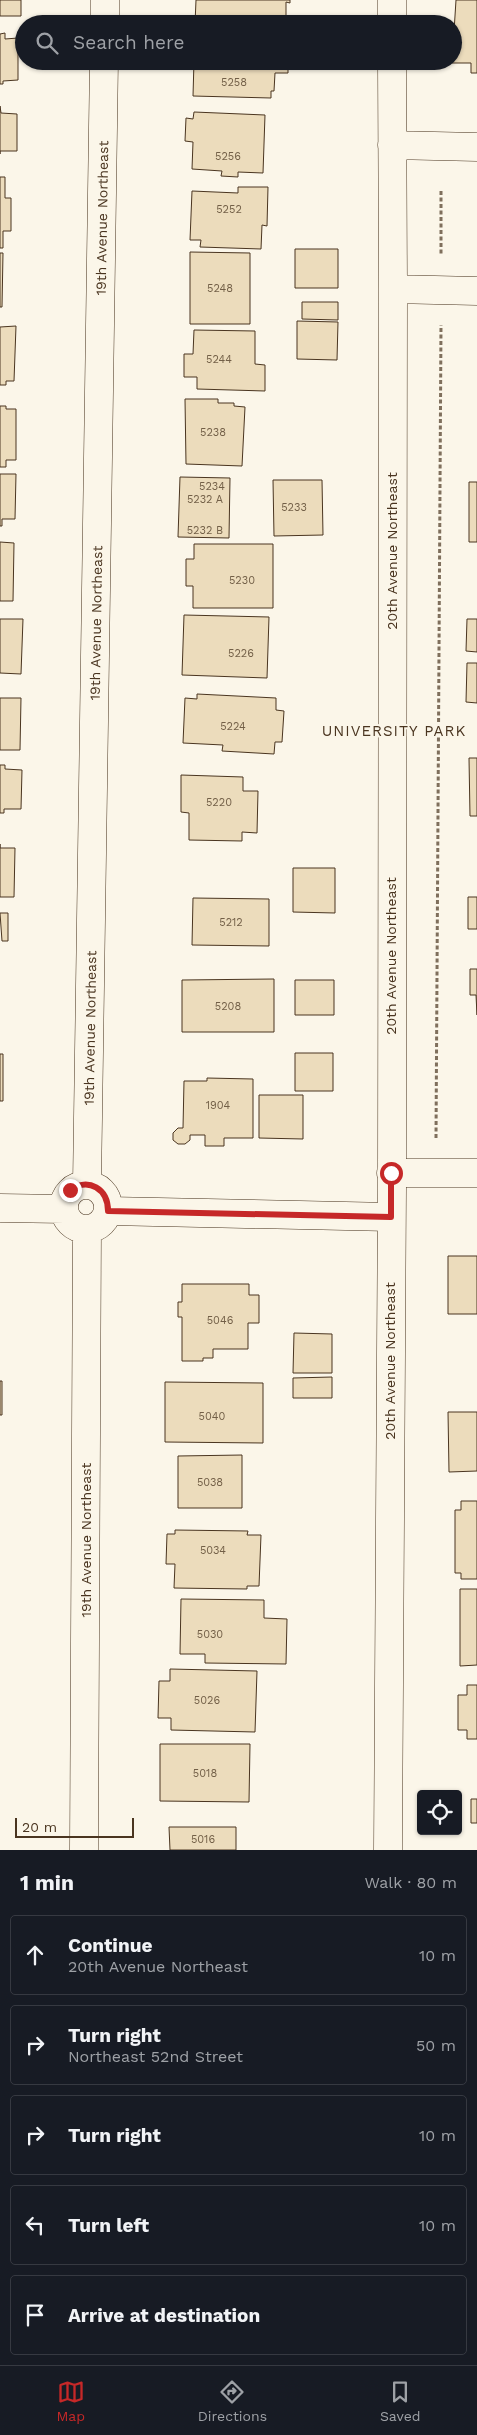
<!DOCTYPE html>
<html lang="en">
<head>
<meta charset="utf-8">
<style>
  :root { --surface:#171b24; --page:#20242c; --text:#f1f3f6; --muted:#9ea1a6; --line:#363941; --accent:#c62828 }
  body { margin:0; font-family:"Work Sans",sans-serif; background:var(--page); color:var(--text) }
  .controls { position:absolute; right:15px; bottom:15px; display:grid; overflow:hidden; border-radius:5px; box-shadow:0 1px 4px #0004 }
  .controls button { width:45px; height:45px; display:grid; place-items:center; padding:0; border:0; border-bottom:1px solid var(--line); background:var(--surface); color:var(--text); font:25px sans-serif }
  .scale { position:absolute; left:15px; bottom:12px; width:119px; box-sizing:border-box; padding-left:5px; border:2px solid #4a3520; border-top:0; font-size:14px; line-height:18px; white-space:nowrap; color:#4a3520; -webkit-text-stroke:4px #fbf6e9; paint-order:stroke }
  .stop { position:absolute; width:15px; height:15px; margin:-11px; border:4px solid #c62828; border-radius:50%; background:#fff }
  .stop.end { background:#c62828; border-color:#fff; box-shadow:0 1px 5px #0008 }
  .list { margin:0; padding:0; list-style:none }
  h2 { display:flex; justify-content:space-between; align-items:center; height:65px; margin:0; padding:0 20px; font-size:21px }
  h2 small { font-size:16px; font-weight:400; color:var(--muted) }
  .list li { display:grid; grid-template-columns:32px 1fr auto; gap:15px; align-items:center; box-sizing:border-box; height:80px; margin:0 10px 10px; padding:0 10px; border:1px solid var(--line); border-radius:5px }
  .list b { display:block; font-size:19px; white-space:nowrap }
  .list p { margin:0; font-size:16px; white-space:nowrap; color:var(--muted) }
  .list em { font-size:16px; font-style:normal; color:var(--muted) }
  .icon { flex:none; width:28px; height:28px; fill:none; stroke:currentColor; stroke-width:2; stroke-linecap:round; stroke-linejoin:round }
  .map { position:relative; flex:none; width:477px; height:1850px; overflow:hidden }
  .search { position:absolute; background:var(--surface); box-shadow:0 1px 4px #0004; left:15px; right:15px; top:15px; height:55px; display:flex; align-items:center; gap:12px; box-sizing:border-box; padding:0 18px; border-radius:28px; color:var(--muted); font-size:19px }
  .sheet { height:515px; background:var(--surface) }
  nav { display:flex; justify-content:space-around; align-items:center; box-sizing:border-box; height:70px; border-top:1px solid var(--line); background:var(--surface); font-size:14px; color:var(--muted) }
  nav a { display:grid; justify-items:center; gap:2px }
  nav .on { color:var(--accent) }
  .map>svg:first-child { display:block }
</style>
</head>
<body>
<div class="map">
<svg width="477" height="1850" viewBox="0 0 477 1850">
  <rect width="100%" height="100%" fill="#fbf6e9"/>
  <path fill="#ecdcbc" stroke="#4a3520" d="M0,0h21v16h-21z
    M196,0h94v3l-4,-1v22h-91z
    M456,0h21v73h-6v-10h-19z
    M5,33v6l13,-1v42l-15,1v3h-3v-50z
    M194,61h94v12h-13l-1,18h-3v7l-78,-2z
    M0,106l1,7 16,1v37h-17v3z
    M194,112l71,3 -2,58 -25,-1v5l-17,-1 1,-5 -30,-2 1,-27 -8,-1 1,-23 7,1z
    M0,177h5v21h6v33h-8v17h-3z
    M238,187h30l-1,39 -5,-1 -1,24 -61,-2 1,-7h-11l2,-49 46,2z
    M295,249h43v39h-43z
    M190,252l60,1v71h-60z
    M0,253h3l-1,54h-2z
    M302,302h36v18l-36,-1z
    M297,321l41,1 -1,38 -40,-1z
    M16,326l-2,55h-8v4h-6v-58z
    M194,330l61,1v33l10,1v26l-68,-2v-12h-13v-23h9z
    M185,399h33v4h16v3l11,1 -3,59 -56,-2z
    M0,406h6v3h10v51h-10v7h-6z
    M0,474h16l-1,45h-13v7h-2z
    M180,477l50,1 -1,60 -51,-1z
    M273,480h49l1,55 -49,1z
    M469,482h8v60h-8z
    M0,542l14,1 -1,58h-13z
    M194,544h79v64h-80v-22h-7v-27h8z
    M184,615l85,2 -2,61 -85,-3z
    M0,619h23l-2,55 -21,-1z
    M467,619h10v33l-11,-1z
    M467,663h10v40l-11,-1z
    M197,694l79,4v12l8,1 -2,31h-7l-1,12 -52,-3 1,-6 -40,-2 2,-45 12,1z
    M0,698h21l-1,52h-20z
    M469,758h8v58h-7z
    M0,765h5v4l17,1 -1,39h-17v4h-4z
    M181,775l62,2v14h15l-1,42 -15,-1v9l-53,-1v-27l-8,-1z
    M0,844v4h15l-1,49h-14z
    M293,868h42v45l-42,-1z
    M468,897h9v32h-9z
    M193,898l76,1v47l-77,-1z
    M0,913h8v28h-6z
    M470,969h7v46l-1,-20h-6z
    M274,979v53h-92v-52z
    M295,980h39v35h-39z
    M295,1053h38v38h-38z
    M0,1054h3v47h-3z
    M207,1078l46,1v59h-29v8h-19v-11h-15v5l-5,4h-7l-5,-4v-7l5,-5h5l1,-47h23z
    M259,1095h44v44l-44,-1z
    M448,1256h29v58h-29z
    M182,1284h67v11h10v28h-11v26h-35v9h-10v3h-21v-44h-4v-15h4z
    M294,1333l38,1v39h-39z
    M332,1377v21h-39v-20z
    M0,1381h2v34h-2z
    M165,1382l98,1v60l-98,-1z
    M448,1412h29v59l-28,1z
    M242,1455v53h-64v-52z
    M461,1501h16v78h-16v-6h-6v-63h6z
    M175,1530l73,1 -1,4h14l-2,51h-12v3l-73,-1 1,-24h-9l1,-30h8z
    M460,1589h17v76l-17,1z
    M181,1599l83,1v18l23,1 -1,45 -81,-1v-9h-25z
    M170,1669l87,2 -2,61 -84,-2v-12h-13l1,-37h11z
    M467,1685h10v54h-10v-9h-9v-35h9z
    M160,1744h90l-1,58 -89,-1z
    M471,1799h6v24h-6z
    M169,1827h67v23h-66z"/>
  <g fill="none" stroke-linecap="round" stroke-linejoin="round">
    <g stroke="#4a3520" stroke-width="29">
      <path id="minor" d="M392,0v24
        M105,24v-24
        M392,145l85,2
        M393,289l84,2
        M391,1173h86
        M87,1184l17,-1123
        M64 1207a22 22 0 1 1 44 0a22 22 0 1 1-44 0Z
        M0,1208l64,1
        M109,1211l282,6
        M84,1850l3,-621
        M388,1850l4,-662 1,-899 -1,-228"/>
    </g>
    <path stroke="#7f6f5c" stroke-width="3" stroke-dasharray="4 2.5" stroke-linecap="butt" d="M441,191v65
      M436,1138l5,-813"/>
    <use href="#minor" stroke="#fbf6e9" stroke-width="28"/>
  </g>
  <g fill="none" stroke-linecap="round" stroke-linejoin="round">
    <path stroke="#c62828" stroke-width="6" d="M70,1190c19,-13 38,-1 38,21l283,6v-44"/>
  </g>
  <g text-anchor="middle" stroke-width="4" stroke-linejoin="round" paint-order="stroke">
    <g font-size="11" fill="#725f47">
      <text x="234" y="86">5258</text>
      <text x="228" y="160">5256</text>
      <text x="229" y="213">5252</text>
      <text x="220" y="292">5248</text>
      <text x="219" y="363">5244</text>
      <text x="213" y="436">5238</text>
      <text x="212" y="490">5234</text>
      <text x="205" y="503">5232 A</text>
      <text x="294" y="511">5233</text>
      <text x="205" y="534">5232 B</text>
      <text x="242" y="584">5230</text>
      <text x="241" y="657">5226</text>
      <text x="233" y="730">5224</text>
      <text x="219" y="806">5220</text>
      <text x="231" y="926">5212</text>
      <text x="228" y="1010">5208</text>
      <text x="218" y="1109">1904</text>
      <text x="220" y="1324">5046</text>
      <text x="212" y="1420">5040</text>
      <text x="210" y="1486">5038</text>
      <text x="213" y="1554">5034</text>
      <text x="210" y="1638">5030</text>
      <text x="207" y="1704">5026</text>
      <text x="205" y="1777">5018</text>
      <text x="203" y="1843">5016</text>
    </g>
    <g font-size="14" fill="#4a3520" stroke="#fbf6e9">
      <text transform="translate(102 218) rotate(-89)" y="5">19th Avenue Northeast</text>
      <text transform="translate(392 551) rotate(-90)" y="5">20th Avenue Northeast</text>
      <text transform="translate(96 623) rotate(-89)" y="5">19th Avenue Northeast</text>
      <text transform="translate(391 956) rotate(-90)" y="5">20th Avenue Northeast</text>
      <text transform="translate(90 1028) rotate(-89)" y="5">19th Avenue Northeast</text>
      <text transform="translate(390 1361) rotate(-90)" y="5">20th Avenue Northeast</text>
      <text transform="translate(86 1540) rotate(-90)" y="5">19th Avenue Northeast</text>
    </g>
    <g font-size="15" letter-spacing="1" fill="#4a3520" stroke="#fbf6e9">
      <text x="394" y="736">UNIVERSITY PARK</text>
    </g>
  </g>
</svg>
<div class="controls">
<button><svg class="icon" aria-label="locate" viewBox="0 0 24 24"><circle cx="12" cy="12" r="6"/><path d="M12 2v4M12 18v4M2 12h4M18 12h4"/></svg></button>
</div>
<div class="scale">20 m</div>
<div class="stop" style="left:391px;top:1173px"></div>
<div class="stop end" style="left:70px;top:1190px"></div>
<div class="search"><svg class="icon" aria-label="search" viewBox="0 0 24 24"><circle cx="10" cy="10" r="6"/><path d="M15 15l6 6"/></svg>Search here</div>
</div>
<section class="sheet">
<h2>1 min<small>Walk · 80 m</small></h2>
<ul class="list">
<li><svg class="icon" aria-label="ahead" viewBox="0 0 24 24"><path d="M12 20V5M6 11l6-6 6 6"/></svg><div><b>Continue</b><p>20th Avenue Northeast</p></div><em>10 m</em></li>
<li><svg class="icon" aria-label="right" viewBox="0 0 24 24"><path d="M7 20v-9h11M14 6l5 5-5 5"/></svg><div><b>Turn right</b><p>Northeast 52nd Street</p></div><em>50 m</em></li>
<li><svg class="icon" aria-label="right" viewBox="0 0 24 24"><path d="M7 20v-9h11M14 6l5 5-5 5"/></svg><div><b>Turn right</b></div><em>10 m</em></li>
<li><svg class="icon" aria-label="left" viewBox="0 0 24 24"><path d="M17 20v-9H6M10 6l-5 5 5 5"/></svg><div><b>Turn left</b></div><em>10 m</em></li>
<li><svg class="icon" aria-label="arrive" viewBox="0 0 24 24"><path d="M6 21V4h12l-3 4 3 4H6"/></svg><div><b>Arrive at destination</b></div></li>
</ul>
</section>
<nav>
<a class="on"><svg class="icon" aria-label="map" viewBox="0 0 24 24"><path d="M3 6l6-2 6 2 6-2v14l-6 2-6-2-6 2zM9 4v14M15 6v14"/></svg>Map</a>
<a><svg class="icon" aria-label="directions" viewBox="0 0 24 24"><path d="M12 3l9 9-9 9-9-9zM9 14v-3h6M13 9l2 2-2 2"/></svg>Directions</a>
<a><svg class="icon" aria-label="saved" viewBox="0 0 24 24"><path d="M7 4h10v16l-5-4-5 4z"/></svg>Saved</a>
</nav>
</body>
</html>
